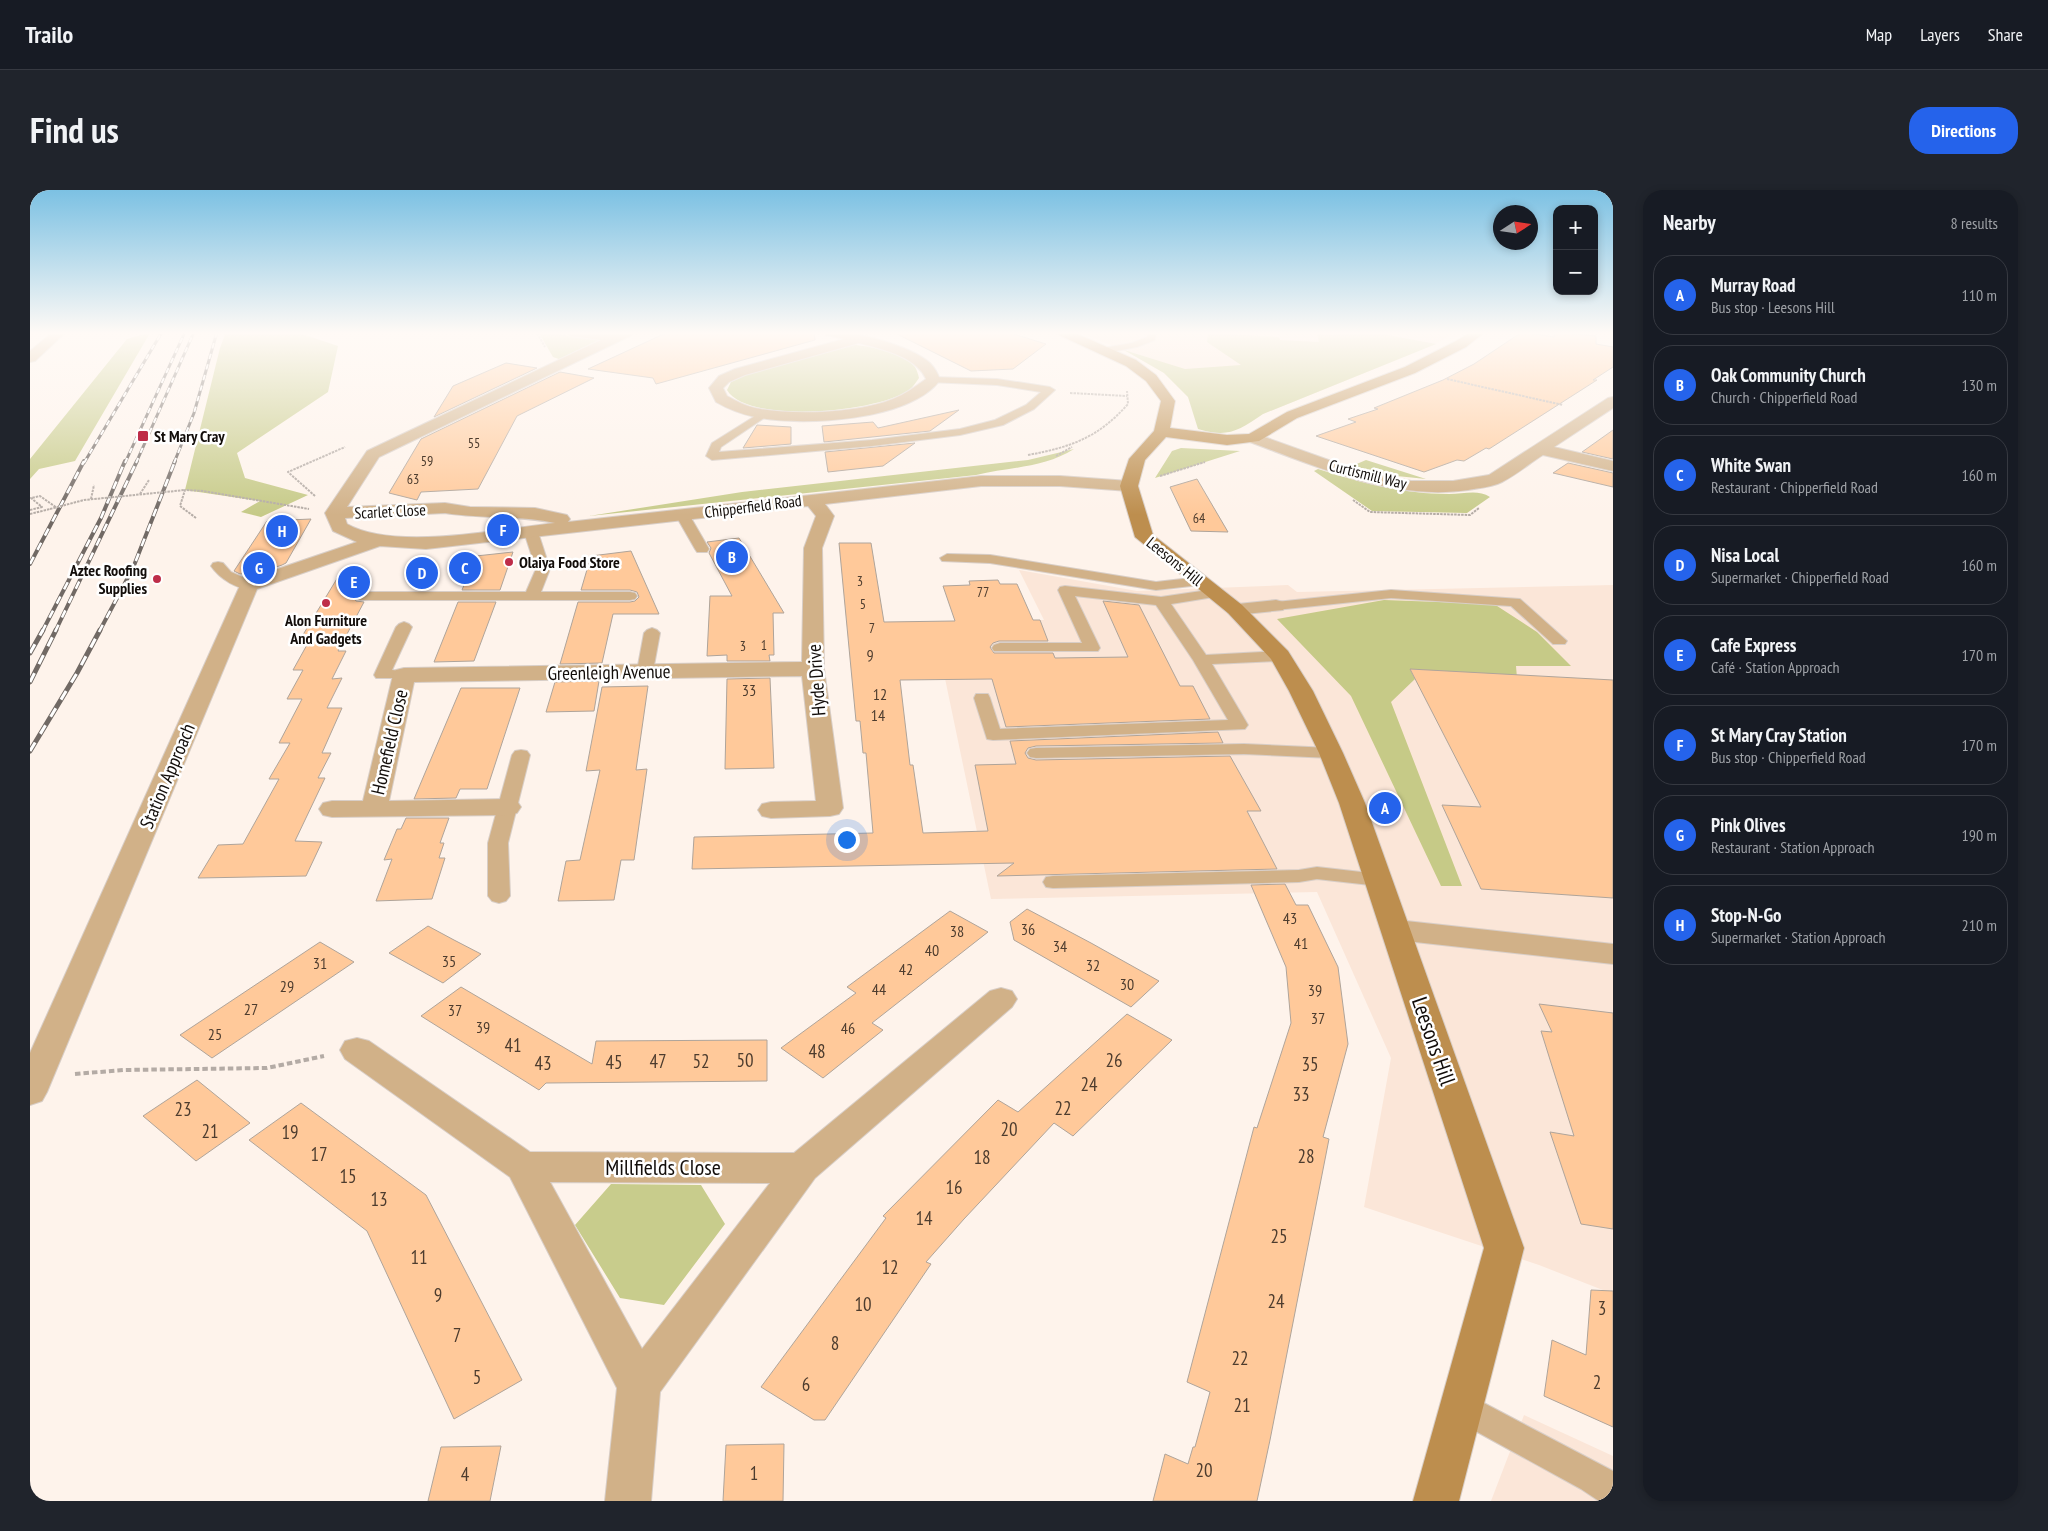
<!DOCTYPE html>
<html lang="en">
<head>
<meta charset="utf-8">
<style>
  :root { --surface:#171b24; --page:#20242c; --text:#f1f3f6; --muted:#9ea1a6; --line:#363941; --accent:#2563eb }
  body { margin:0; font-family:"PT Sans Narrow",sans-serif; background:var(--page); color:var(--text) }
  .controls { position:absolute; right:15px; top:15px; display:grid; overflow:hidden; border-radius:10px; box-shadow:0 2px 8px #0003 }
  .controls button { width:45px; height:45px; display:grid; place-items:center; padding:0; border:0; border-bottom:1px solid var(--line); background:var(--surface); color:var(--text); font:25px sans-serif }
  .compass { position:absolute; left:1463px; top:15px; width:45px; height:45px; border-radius:50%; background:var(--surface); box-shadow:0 2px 8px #0003; rotate:78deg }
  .you { position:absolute; left:816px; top:649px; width:18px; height:18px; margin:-12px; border:4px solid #fff; border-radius:50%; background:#1a73e8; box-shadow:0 0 0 8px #1a73e833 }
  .badge { display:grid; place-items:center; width:32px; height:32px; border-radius:50%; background:var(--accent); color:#fff; font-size:16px; font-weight:700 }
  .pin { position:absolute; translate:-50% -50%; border:2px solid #fff; box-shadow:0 1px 5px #0006 }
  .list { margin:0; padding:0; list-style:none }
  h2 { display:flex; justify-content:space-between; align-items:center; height:65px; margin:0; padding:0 20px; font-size:21px }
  h2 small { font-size:16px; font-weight:400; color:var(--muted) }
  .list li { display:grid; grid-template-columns:32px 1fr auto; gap:15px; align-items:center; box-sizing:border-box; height:80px; margin:0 10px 10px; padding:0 10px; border:1px solid var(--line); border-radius:20px }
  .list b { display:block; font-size:19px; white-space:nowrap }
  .list p { margin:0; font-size:16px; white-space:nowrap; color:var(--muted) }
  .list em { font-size:16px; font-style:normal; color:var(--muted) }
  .map { position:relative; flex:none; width:1583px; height:1311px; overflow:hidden; border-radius:20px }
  header { display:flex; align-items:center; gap:30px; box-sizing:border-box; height:70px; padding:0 25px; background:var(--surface); border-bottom:1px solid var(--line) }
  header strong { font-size:24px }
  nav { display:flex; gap:28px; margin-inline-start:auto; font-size:18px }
  .intro { display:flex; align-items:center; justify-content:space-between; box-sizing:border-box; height:120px; padding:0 30px }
  h1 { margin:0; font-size:35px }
  .button { padding:12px 22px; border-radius:20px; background:var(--accent); color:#fff; font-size:18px; font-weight:700 }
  main { display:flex; gap:30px; padding:0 30px }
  aside { flex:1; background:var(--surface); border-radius:20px; box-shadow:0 2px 8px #0003 }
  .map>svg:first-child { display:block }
</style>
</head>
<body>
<header>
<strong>Trailo</strong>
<nav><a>Map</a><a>Layers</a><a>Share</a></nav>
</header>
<div class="intro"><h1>Find us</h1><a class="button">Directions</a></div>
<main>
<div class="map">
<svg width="1583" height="1311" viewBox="0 0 1583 1311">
  <rect width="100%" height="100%" fill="#fef3eb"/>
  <path fill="#fbe6d8" d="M1048,142h365l10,1 -17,11 -173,70 -70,-4 -5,-13 -24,-24 -40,-23z
    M989,380l118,21 151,-6 9,7 316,-7v709l-74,-29 -175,-58 27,-149 -74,-166 -326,7 -58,-278 111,-1z
    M1494,1225l89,41v45h-122z"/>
  <path fill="#c8cc8c" d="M513,142l56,8 -40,19 -6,-2 -14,-24z
    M1322,142h20l64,12 -173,70c-25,17 -35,24 -65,15l-10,-32 -24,-24 -40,-23 61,19 56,-4 -34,-23 1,-9 71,4 1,3 39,2 -2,-8 14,1z
    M823,155c16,0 51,9 62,22 2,3 3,7 4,11 -3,4 -6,9 -10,12 -30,22 -161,35 -182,0l4,-8 17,-8z
    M1151,258l59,3 -85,27 17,-27z
    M1044,259c-30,19 -65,18 -98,26l-387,41 153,-24 286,-32z
    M1336,270l60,19 -39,-4 -35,-9z
    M1288,279c43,14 85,25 131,25 15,0 29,-5 41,3l-23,16 -95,-2 -58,-40z
    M581,994l90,1 24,39 -61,81 -44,-7 -45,-73z"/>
  <path fill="#c6ca87" d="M121,142h6l-1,2 -6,-1 -75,128 -36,8 -9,10v-20l97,-120z
    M196,142h70l42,14 -10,46 -91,61 8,25 63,17 -47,22 -20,-5 19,-11 -75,-11 35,-142z
    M1354,410l110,4 43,28 34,34h-55l1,12 -107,-9 5,10 -24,23 71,184h-21l-90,-190 -74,-77z"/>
  <path fill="#ffc99a" stroke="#afa49a" d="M638,142h146l1,8 -159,44 -3,-6 -65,-9z
    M863,142h114l39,12 -33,25 -42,2z
    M1492,142l32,5 1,-5 41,4v8l17,3v20l-20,13h4l-108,69 -3,-1 -22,13 -7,-1 -33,12 -108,-36 40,-14 -8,-3 30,-10 -4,-1 69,-28 31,-16z
    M476,173l31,5 -103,49 19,-31z
    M530,182l34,6 -77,38 -39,73 -57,3 -4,8 -28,-7 32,-54z
    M929,220l-29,21 -106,11 -2,-16 51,-4 5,6z
    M727,235l34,2v17l-48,4z
    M1583,240v29l-31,-7z
    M885,253l-32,23 -55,6 -3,-20z
    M1538,273l45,10v14l-60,-14z
    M1167,289l31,53 -37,-1 -21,-44z
    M281,329l-25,44 -4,2 -20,7 -22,2 -6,-3 33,-50z
    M709,348l45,75h-11l1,42h-5l1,6h-43v-6l-20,1 3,-60h22l-23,-43 2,-5 -4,-6z
    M809,353h32l13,79 71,-1 -12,-35 27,-1 -1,-4 29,-1 2,4h17l16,36h7l8,21h-49l-6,2 -3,4 4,6h59l2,5 73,-1 -25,-56 36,4 41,81h13l17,33 -204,8 -14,-48 -92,1 10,85h3l10,68 65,-2 -13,-66 41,-1 -6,-23 208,-9 5,11 -187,3 -8,2 -3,5 3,5 8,2 194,-4 31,55h-14l30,58 -280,7 17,-13 -322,6 2,-32 179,-4 -7,-80h-3l-3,-32h-4z
    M601,361l28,63h-46l-11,49 -42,1 18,-62h52l5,-1 4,-4 -2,-5 -7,-2h-49l10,-34z
    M483,362l-13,38h-38l14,-34z
    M335,379l1,21 -10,1 -4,4 4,6 8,1 -26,49h8l-14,28 10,-1 -15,30h15l-20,45h9l-13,25h7l-30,63 27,1 -16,34 -108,2 20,-33 25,-1 36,-65h-10l21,-36h-11l23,-44h-15l16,-29h-10l15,-27h-10l43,-71z
    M428,412h38l-22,59 -40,1z
    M1380,479l203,11v218l-132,-9 -39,-84 39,2z
    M740,488l4,90 -49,1 2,-90z
    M569,491l-5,30 -48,1 9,-30z
    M618,496l-12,84 11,-1 -13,91h-13l-7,40 -56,1 8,-40 14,-1 20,-90 -14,1 16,-84z
    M431,498h59l-33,101h-27l-4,9 -42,1z
    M376,628h43l-9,25h4l-5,15h6l-13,41 -56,2 16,-42 -8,1 13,-31h4z
    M1255,694l11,21h12l30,62 10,77 -25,93 6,2 -59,301 -13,61h-104l12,-47 23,10 5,-17h2l15,-55 -23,-10 67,-255 3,1 34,-105 -5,-56 -35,-82z
    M997,719l64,34 68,38 -28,26 -117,-67 -4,-18z
    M920,721l38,21 -116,91 11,7 -60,48 -42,-30 75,-55 -9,-6z
    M398,736l26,14 27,14 -38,29 -54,-30z
    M290,752l34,20 -142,96 -32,-23z
    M431,797l131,77 4,-23 171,-1v41l-221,2 -7,7 -118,-74z
    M1509,814l74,9v216l-32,-5 -31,-92 24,4 -33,-105 11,1z
    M1097,824l45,26 -99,96 -19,-13 -90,96 -38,43 5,2 -106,156h-11l-53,-33 125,-169 -3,-2 115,-116 20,12z
    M167,890l53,43 -54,38 -53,-45z
    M271,913l125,92 96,185 -68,39 -87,-188 -118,-91z
    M1561,1100l22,1v136l-69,-31 8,-56 34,15z
    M754,1254l-1,57h-60l3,-56z
    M471,1256l-11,55h-62l13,-54z"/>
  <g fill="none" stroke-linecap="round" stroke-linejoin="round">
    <g stroke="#d8cec7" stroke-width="2">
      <path id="lane" d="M1118,142h8l-1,8 -18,7 -31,6 -5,-3 2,-2 29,-5 15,-6z
        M903,187l64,2 53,8 5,3 -21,19 -31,16 -43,10 -88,11 -160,14 -6,-4 6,-13 51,-32 4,1 1,2 -1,2 -46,31 -2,5 153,-12 88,-11 35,-9 31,-15 15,-13 -44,-7 -68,-3 -1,-2 1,-2z
        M652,320l5,1 22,38 -2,3h-10l-2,-3 -20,-35z
        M501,338l7,4 12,37 -9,23h89l5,1 2,3 -2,3 -5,1h-269l-5,-1 -2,-3 2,-3 5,-1h165l10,-23 -12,-37z
        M917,364l43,1 166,27 44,-5 5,1 2,3 -2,3 -5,1 -44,5 -166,-27 -48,-2 -2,-3z
        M188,372l5,1 8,9 23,10 2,3 -2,3c-15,4 -35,-10 -43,-22l2,-3z
        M1035,396l96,11 54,-8 5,1 2,3 -2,3 -49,8 35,51 74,-4 6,2 2,3 -2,3 -6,2 -68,3 36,61 -3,4 -252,11 -6,-1 -13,-41 2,-4h12l2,4 10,31 228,-9 -35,-60 -37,-55 -81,-9 25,52 -2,3h-104l-2,-3 2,-3 6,-2h82l-24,-53 2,-3z
        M1361,400l129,9 47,42 -2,3h-12l-42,-38 -120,-8 -115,12 -5,-1 -2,-3 2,-3 5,-1z
        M374,432l5,2 3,3 -20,43 18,2 2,3 -2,3h-34l-2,-3 22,-48 3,-3z
        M622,438l5,2 3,3 -7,38 -2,3h-12l-2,-3 7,-38 3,-3z
        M1214,554l87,4 6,1 3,4 -3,4 -6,1 -87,-4 -208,4 -6,-1 -3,-4 3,-4 6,-1z
        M491,560l6,1 3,4 -22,88 2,53 -4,5 -7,2 -7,-2 -4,-5v-53l24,-88 3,-4z
        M1287,677l62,7 7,1 3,5 -3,5 -7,1 -62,-7 -18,3 -246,6 -7,-1 -3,-5 3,-5 7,-1 246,-6z
        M1431,1201l152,80v30h-14l-18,-12 -131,-72 -5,-11 5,-11z"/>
    </g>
    <g stroke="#d8cec7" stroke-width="2">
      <path id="street" d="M23,142h13l-31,29 -5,1v-11z
        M535,142c15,-2 30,1 45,2 8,0 16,-3 24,-2l-2,3 -253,122 -32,50 98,-4 25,4 65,1 32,7 3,4 -2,3 413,-46h79l69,5 6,1 3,4 -3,4 -6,1 -69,-5h-79l-156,18 9,12 -12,32 2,121 19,139 -4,6 -9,2 -59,2 -9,-2 -4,-6 4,-6 9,-2 45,-1 -14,-125 -388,6 -25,119 119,-2 9,2 4,6 -4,6 -9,2 -176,2 -9,-2 -4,-6 4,-6 9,-2h31l30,-126 3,-5 8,-2 398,-6 2,-114 12,-32 -8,-10 -382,43 -46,-3 -123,43 -210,503 -5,9 -12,4v-52l212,-472 115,-39 -24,-11 -8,-18 42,-62 234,-111 -30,-4zM415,323c37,6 74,2 110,10 -55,6 -160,28 -208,1l-2,-6z
        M794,142c26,-3 86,13 106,31 5,5 8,11 10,17 -29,41 -139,47 -185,37 -14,-3 -27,-8 -39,-15l-7,-14 10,-12 16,-7 109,-30 -18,-4zM829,153c22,6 57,13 67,36 -11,8 -21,15 -33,20 -34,14 -101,17 -138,9 -9,-2 -19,-7 -28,-12l-4,-8 6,-6 16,-7z
        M1583,207v11l-59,39 59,14v10l-70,-16c-13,8 -27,20 -41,27 -10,5 -23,6 -34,8 -76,11 -150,-23 -221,-49l-2,-3 2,-3h12l78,28 37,11 37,7h42l36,-6 119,-77z
        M1246,410l7,2 3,4 -3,4 -48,5 -7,-2 -3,-4 3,-4z
        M1367,730l216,24v20l-216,-24 -11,-3 -4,-7 4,-7z
        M971,798l11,3 5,8 -5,8 -197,171 -155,214 -9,109h-46l12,-113 -107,-211 -165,-118 -5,-9 5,-9 12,-3 12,3 161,111 264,1 196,-162zM520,992l220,1 -128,166z"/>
    </g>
    <g stroke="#d8cec7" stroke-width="2">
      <path id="secondary" d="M1027,142h16l63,28 20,15 19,26 -5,27 57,7 22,-1 38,-22 118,-45 51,-26 15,-9h14l-19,15 -51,26 -118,45 -38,23 -32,4 -61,-8 -21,23 -7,26 15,49 89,70 46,46 25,40 30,62 22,50 159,445 -65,253h-46l71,-253 -145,-445 -20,-50 -30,-62 -18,-32 -43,-46 -93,-76 -15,-51 9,-27 25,-28 7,-30 -15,-20 -20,-15 -67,-31z"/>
    </g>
    <path stroke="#b4aba5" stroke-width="2" stroke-dasharray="2.5 1" stroke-linecap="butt" d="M510,142l-3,1 8,14
      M1417,189l116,26
      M1040,203l57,3
      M998,265c43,-8 70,-17 100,-51l-1,-13
      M1026,266l16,-9
      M1130,286l45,-14
      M110,304l9,-14
      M285,306l-27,-24 57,-25
      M61,309l3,-14
      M1323,310l17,12 100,3 9,-7
      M0,320l12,-3 -11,-9 9,-2 17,12
      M0,324l20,-5
      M166,328l-16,-12 5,-16 18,1 106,18"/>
    <path stroke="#b4aba5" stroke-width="4" stroke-dasharray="5.5 3" stroke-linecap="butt" d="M45,884l48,-4 144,-2 57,-12"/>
    <use href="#lane" fill="#d1b188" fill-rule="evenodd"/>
    <use href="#street" fill="#d1b188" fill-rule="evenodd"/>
    <use href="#secondary" fill="#bd8e4e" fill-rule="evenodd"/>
    <g stroke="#716964" stroke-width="3">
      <path id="rail-far2" d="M54,273l78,-131
        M95,273l60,-131
        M106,273l58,-131
        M144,273l20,-50 23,-81"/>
    </g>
    <g stroke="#716964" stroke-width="4">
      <path id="rail-far1" d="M0,374l54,-103
        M12,442l59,-114 24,-57
        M25,442l82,-171
        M69,442l34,-64 42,-107"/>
    </g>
    <g stroke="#716964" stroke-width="5">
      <path id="rail" d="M0,463l13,-23
        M0,492l26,-52
        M0,561l47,-78 23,-43"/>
    </g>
    <use href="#rail-far2" stroke="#fff" stroke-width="2" stroke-dasharray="5.5" stroke-linecap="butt"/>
    <use href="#rail-far1" stroke="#fff" stroke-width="2.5" stroke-dasharray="8" stroke-linecap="butt"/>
    <use href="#rail" stroke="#fff" stroke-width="3" stroke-dasharray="10" stroke-linecap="butt"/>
    <path stroke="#b4aba5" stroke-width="2" stroke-dasharray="2.5 1" stroke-linecap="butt" d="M20,319l34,-9 101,-10"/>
  </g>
  <linearGradient id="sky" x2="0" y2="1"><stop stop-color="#7cc1e3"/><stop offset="0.44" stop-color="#fffaf6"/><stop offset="1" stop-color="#fffaf6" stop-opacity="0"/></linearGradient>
  <rect width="1583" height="325" fill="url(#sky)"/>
  <g fill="#be2d49" stroke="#fff" stroke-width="2">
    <rect x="107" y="240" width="12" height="12" rx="2.5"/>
    <circle cx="479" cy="372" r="5"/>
    <circle cx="127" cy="389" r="5"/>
    <circle cx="296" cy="413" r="5"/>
  </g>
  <g text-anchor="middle" stroke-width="5" stroke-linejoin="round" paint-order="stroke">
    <g font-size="14" fill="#4d3c2e">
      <text x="444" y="258">55</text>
      <text x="397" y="276">59</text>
      <text x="383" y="294">63</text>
      <text x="1169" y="333">64</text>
      <text x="830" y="396">3</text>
      <text x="953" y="407">77</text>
      <text x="833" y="419">5</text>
      <text x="842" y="443">7</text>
      <text x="734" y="460">1</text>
      <text x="713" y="461">3</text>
    </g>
    <g font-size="16" font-weight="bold" fill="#120d0a" stroke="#fff" text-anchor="start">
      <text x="124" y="252">St Mary Cray</text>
      <text x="489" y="378">Olaiya Food Store</text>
      <text x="117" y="386" text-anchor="end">Aztec Roofing<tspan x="117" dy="18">Supplies</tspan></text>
      <text x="296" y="436" text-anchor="middle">Alon Furniture<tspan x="296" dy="18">And Gadgets</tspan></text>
    </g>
    <g font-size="16" fill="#120d0a" stroke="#fff">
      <text transform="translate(1338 284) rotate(14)" y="6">Curtismill Way</text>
      <text transform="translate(723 316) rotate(-7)" y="6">Chipperfield Road</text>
      <text transform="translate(360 321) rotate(-3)" y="6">Scarlet Close</text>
      <text transform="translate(1145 371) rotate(39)" y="6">Leesons Hill</text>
    </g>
    <g font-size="16" fill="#4d3c2e">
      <text x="840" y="471">9</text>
      <text x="719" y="506">33</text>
      <text x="850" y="510">12</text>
      <text x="848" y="531">14</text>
      <text x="1260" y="734">43</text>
      <text x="998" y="745">36</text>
      <text x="927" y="747">38</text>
      <text x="1271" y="759">41</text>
      <text x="1030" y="762">34</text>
      <text x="902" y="766">40</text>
      <text x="419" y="777">35</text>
      <text x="290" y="779">31</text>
      <text x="1063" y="781">32</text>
      <text x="876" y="785">42</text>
      <text x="1097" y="800">30</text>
      <text x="257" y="802">29</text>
      <text x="849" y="805">44</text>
      <text x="1285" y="806">39</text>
      <text x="221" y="825">27</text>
      <text x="425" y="826">37</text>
      <text x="1288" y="834">37</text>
      <text x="453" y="843">39</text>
      <text x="818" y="844">46</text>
      <text x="185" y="850">25</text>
    </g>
    <g font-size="19" fill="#120d0a" stroke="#fff">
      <text transform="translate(579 482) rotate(-1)" y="7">Greenleigh Avenue</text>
      <text transform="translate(786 490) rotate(-94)" y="7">Hyde Drive</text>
      <text transform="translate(359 552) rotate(-77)" y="7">Homefield Close</text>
      <text transform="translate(137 586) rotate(-67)" y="7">Station Approach</text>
    </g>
    <g font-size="19" fill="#4d3c2e">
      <text x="483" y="862">41</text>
      <text x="787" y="868">48</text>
      <text x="715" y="877">50</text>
      <text x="1084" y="877">26</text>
      <text x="628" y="878">47</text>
      <text x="671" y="878">52</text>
      <text x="584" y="879">45</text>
      <text x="513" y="880">43</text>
      <text x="1280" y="881">35</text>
      <text x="1059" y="901">24</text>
      <text x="1271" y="911">33</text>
      <text x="1033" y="925">22</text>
      <text x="153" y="926">23</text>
      <text x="979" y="946">20</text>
      <text x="180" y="948">21</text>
      <text x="260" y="949">19</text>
      <text x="289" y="971">17</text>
      <text x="1276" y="973">28</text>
      <text x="952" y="974">18</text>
      <text x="318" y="993">15</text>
      <text x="924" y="1004">16</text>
      <text x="349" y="1016">13</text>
      <text x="894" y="1035">14</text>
      <text x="1249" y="1053">25</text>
      <text x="389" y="1074">11</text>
      <text x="860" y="1084">12</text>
      <text x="408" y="1112">9</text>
      <text x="1246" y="1118">24</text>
      <text x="833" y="1121">10</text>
      <text x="1572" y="1125">3</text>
      <text x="427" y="1152">7</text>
      <text x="805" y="1160">8</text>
      <text x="1210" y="1175">22</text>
      <text x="447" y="1194">5</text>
      <text x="1567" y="1199">2</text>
      <text x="776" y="1201">6</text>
      <text x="1212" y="1222">21</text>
      <text x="1174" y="1287">20</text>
      <text x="724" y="1290">1</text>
      <text x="435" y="1291">4</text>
    </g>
    <g font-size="22" fill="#120d0a" stroke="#fff">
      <text transform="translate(1404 851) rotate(71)" y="8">Leesons Hill</text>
      <text x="633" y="985">Millfields Close</text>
    </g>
  </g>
</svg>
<div class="controls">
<button>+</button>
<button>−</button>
</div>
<svg class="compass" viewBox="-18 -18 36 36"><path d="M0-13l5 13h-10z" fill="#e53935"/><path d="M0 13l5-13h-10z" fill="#9ea1a6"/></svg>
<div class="you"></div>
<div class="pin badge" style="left:1355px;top:618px">A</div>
<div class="pin badge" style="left:702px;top:367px">B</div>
<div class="pin badge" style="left:435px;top:378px">C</div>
<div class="pin badge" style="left:392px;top:383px">D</div>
<div class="pin badge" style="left:324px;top:392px">E</div>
<div class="pin badge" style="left:473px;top:340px">F</div>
<div class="pin badge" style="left:229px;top:378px">G</div>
<div class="pin badge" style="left:252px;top:341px">H</div>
</div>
<aside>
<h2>Nearby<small>8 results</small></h2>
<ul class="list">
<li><span class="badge">A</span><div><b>Murray Road</b><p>Bus stop · Leesons Hill</p></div><em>110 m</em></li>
<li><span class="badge">B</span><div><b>Oak Community Church</b><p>Church · Chipperfield Road</p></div><em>130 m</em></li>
<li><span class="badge">C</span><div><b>White Swan</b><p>Restaurant · Chipperfield Road</p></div><em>160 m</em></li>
<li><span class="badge">D</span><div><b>Nisa Local</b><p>Supermarket · Chipperfield Road</p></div><em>160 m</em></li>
<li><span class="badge">E</span><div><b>Cafe Express</b><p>Café · Station Approach</p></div><em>170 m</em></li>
<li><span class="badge">F</span><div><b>St Mary Cray Station</b><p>Bus stop · Chipperfield Road</p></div><em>170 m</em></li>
<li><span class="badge">G</span><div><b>Pink Olives</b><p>Restaurant · Station Approach</p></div><em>190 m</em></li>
<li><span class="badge">H</span><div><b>Stop-N-Go</b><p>Supermarket · Station Approach</p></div><em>210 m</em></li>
</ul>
</aside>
</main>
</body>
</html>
